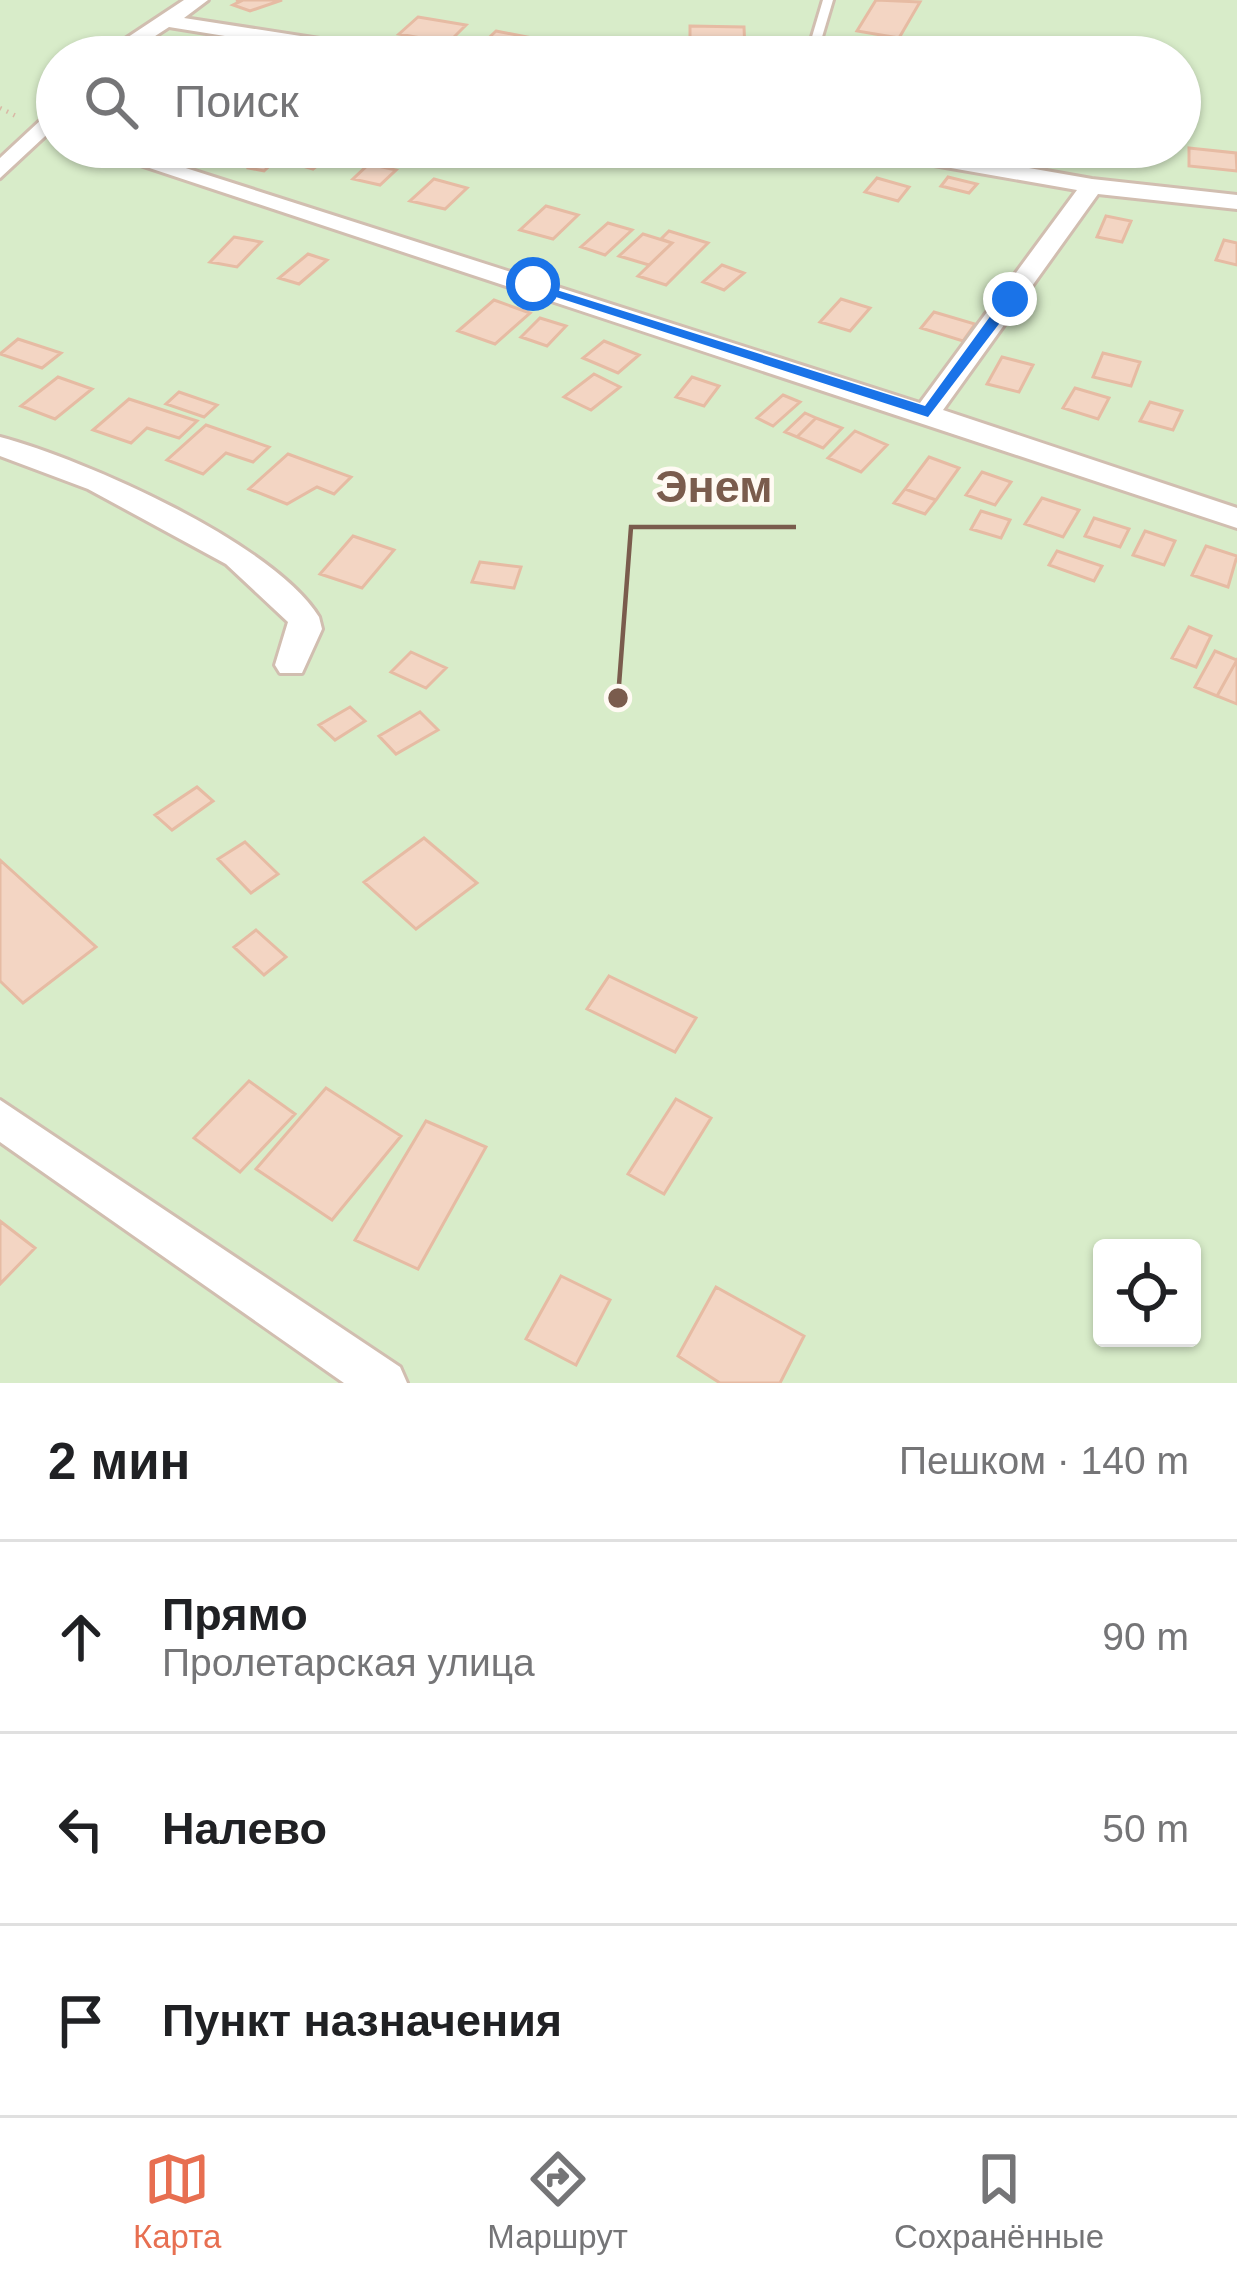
<!DOCTYPE html>
<html lang="ru">
<head>
<meta charset="utf-8">
<style>
  :root { --surface:#fff; --page:#f6f6f6; --text:#202124; --muted:#757577; --line:#e0e0e0; --accent:#e76f51 }
  body { margin:0; font-family:Helvetica,sans-serif; background:var(--page); color:var(--text) }
  .controls { position:absolute; right:36px; bottom:36px; display:grid; overflow:hidden; border-radius:12px; box-shadow:0 3px 9px #0004 }
  .controls button { width:108px; height:108px; display:grid; place-items:center; padding:0; border:0; border-bottom:3px solid var(--line); background:var(--surface); color:var(--text); font:60px sans-serif }
  .stop { position:absolute; width:36px; height:36px; margin:-27px; border:9px solid #1a73e8; border-radius:50%; background:#fff }
  .stop.end { background:#1a73e8; border-color:#fff; box-shadow:0 3px 12px #0008 }
  .list { margin:0; padding:0; list-style:none }
  h2 { display:flex; justify-content:space-between; align-items:center; height:156px; margin:0; padding:0 48px; font-size:51px }
  h2 small { font-size:39px; font-weight:400; color:var(--muted) }
  .list li { display:grid; grid-template-columns:78px 1fr auto; gap:36px; align-items:center; box-sizing:border-box; height:192px; padding:0 48px; border-top:3px solid var(--line) }
  .list b { display:block; font-size:45px; white-space:nowrap }
  .list p { margin:0; font-size:39px; white-space:nowrap; color:var(--muted) }
  .list em { font-size:39px; font-style:normal; color:var(--muted) }
  .icon { flex:none; width:66px; height:66px; fill:none; stroke:currentColor; stroke-width:2; stroke-linecap:round; stroke-linejoin:round }
  .map { position:relative; flex:none; width:1237px; height:1383px; overflow:hidden }
  .search { position:absolute; background:var(--surface); box-shadow:0 3px 9px #0004; left:36px; right:36px; top:36px; height:132px; display:flex; align-items:center; gap:30px; box-sizing:border-box; padding:0 42px; border-radius:66px; color:var(--muted); font-size:45px }
  .sheet { height:732px; background:var(--surface) }
  nav { display:flex; justify-content:space-around; align-items:center; box-sizing:border-box; height:168px; border-top:3px solid var(--line); background:var(--surface); font-size:33px; color:var(--muted) }
  nav a { display:grid; justify-items:center; gap:6px }
  nav .on { color:var(--accent) }
  .map>svg:first-child { display:block }
</style>
</head>
<body>
<div class="map">
<svg width="1237" height="1383" viewBox="0 0 1237 1383">
  <rect width="100%" height="100%" fill="#fdf6ec"/>
  <path fill="#d8ecc9" fill-rule="evenodd" d="M0,0h1237v1383h-1237zM57,57h1123v90h-1123zM1102,1248h90v90h-90z"/>
  <path fill="#f3d5c3" stroke="#e6bba3" stroke-width="3" d="M236,0h46l-32,11 -17,-6 8,-4z
    M876,0l44,2 -21,36 -42,-7z
    M418,17l48,8 -18,18 -49,-9z
    M690,26l54,1 1,24 -55,-1z
    M496,31l72,14 -12,12 -79,-8z
    M272,147h18l-26,24 -15,-3z
    M299,147h31l8,2 -25,20 -31,-9z
    M1189,148l47,5 1,18 -48,-5z
    M369,164l27,6 -16,15 -27,-6z
    M948,177l29,7 -8,9 -28,-7z
    M877,178l32,9 -11,14 -33,-9z
    M434,179l33,9 -22,21 -35,-8z
    M546,206l32,9 -25,24 -33,-9z
    M1106,216l25,5 -9,21 -25,-5z
    M608,223l24,7 -27,25 -24,-8z
    M669,231l39,12 -42,42 -28,-9 34,-33 -11,-4z
    M643,234l29,9 -23,22 -30,-9z
    M234,237l27,5 -24,25 -27,-5z
    M1224,240l13,3v22l-21,-5z
    M308,254l19,6 -28,24 -20,-6z
    M722,265l22,8 -20,17 -21,-8z
    M841,299l29,9 -20,23 -30,-9z
    M494,300l36,13 -35,31 -37,-13z
    M934,312l41,12 -12,17 -42,-13z
    M540,318l26,8 -19,20 -26,-9z
    M18,339l43,14 -19,15 -42,-14z
    M604,341l35,14 -21,18 -35,-15z
    M1103,353l37,9 -9,24 -38,-9z
    M1002,357l31,8 -14,27 -32,-8z
    M594,374l26,13 -29,23 -27,-13z
    M58,377l34,12 -37,30 -34,-13z
    M692,377l27,9 -15,20 -28,-9z
    M1075,388l34,10 -11,21 -35,-11z
    M179,392l38,13 -13,12 -38,-13z
    M783,395l17,7 -27,24 -16,-8z
    M129,399l68,22 -18,17 -32,-10 -16,15 -38,-13z
    M1150,402l32,9 -9,19 -33,-9z
    M805,413l11,5 -19,19 -12,-5z
    M816,418l26,10 -19,20 -26,-11z
    M206,425l63,22 -16,15 -27,-9 -23,21 -36,-14z
    M855,431l32,14 -26,27 -33,-14z
    M288,454l63,23 -17,17 -17,-7 -30,17 -38,-15z
    M929,457l30,11 -23,32 -31,-11z
    M982,472l29,10 -16,23 -29,-10z
    M905,489l31,11 -11,14 -31,-11z
    M1042,498l37,12 -16,27 -38,-13z
    M981,511l29,9 -9,18 -30,-9z
    M1094,518l35,11 -9,18 -35,-11z
    M1145,531l30,10 -11,24 -31,-10z
    M353,536l41,14 -32,38 -42,-14z
    M1206,546l31,10 -9,31 -36,-12z
    M1057,551l45,15 -8,15 -45,-16z
    M480,562l41,5 -7,21 -42,-6z
    M1189,627l22,9 -15,31 -24,-9z
    M1215,651l22,9 -20,36 -22,-9z
    M411,652l35,16 -20,20 -35,-16z
    M1237,660v44l-20,-8z
    M350,707l15,14 -30,19 -16,-15z
    M420,712l18,18 -42,24 -17,-18z
    M197,787l16,14 -41,29 -17,-15z
    M424,838l53,45 -61,46 -52,-47z
    M245,842l33,32 -27,19 -33,-34z
    M0,860l96,87 -73,56 -23,-22z
    M256,930l30,27 -22,18 -30,-28z
    M609,976l87,42 -21,34 -88,-43z
    M249,1081l46,33 -55,58 -46,-34z
    M326,1088l75,48 -69,84 -76,-51z
    M676,1099l35,19 -47,76 -36,-20z
    M426,1121l60,26 -68,122 -63,-29z
    M0,1221l35,27 -35,36z
    M561,1276l49,24 -34,65 -50,-26z
    M716,1287l88,49 -24,47h-60l-42,-27z"/>
  <g fill="none" stroke-linecap="round" stroke-linejoin="round">
    <g stroke="#d1beb0" stroke-width="6">
      <path id="service" d="M823,0h10l-17,57h-10z"/>
    </g>
    <g stroke="#d1beb0" stroke-width="6">
      <path id="minor" d="M184,0h24l-24,18 213,33 11,6h-51l-188,-30 -46,30h-25z
        M57,105v20l-57,53v-20z
        M86,147h34l800,256 157,-213 -206,-36 -11,-7h50l182,32 145,16v14l-139,-15 -155,216 294,98v20z
        M0,437c83,22 274,106 319,180l3,12 -20,44h-22l-5,-8 13,-43 -62,-58 -138,-75 -88,-33z
        M0,1100l400,267 7,16h-63l-344,-241z"/>
    </g>
    <path stroke="#d9b8a5" stroke-width="4.5" stroke-dasharray="1.5 6" stroke-linecap="butt" d="M0,108l20,10"/>
    <use href="#service" fill="#fff" fill-rule="evenodd"/>
    <use href="#minor" fill="#fff" fill-rule="evenodd"/>
  </g>
  <path fill="#1a73e8" d="M528,281l397,125 80,-110 13,3 -90,118 -400,-129z"/>
  <path fill="none" stroke="#7a5c4d" stroke-width="4.5" d="M618 698L631 527H796"/>
  <circle fill="#7a5c4d" stroke="#fffaf3" stroke-width="4.5" cx="618" cy="698" r="12"/>
  <g font-size="45" text-anchor="middle" font-weight="bold" fill="#7a5c4d" stroke="#fffaf3" stroke-width="9" stroke-linejoin="round" paint-order="stroke">
    <text x="714" y="502">Энем</text>
  </g>
</svg>
<div class="controls">
<button><svg class="icon" aria-label="locate" viewBox="0 0 24 24"><circle cx="12" cy="12" r="6"/><path d="M12 2v4M12 18v4M2 12h4M18 12h4"/></svg></button>
</div>
<div class="stop" style="left:533px;top:284px"></div>
<div class="stop end" style="left:1010px;top:299px"></div>
<div class="search"><svg class="icon" aria-label="search" viewBox="0 0 24 24"><circle cx="10" cy="10" r="6"/><path d="M15 15l6 6"/></svg>Поиск</div>
</div>
<section class="sheet">
<h2>2 мин<small>Пешком · 140 m</small></h2>
<ul class="list">
<li><svg class="icon" aria-label="ahead" viewBox="0 0 24 24"><path d="M12 20V5M6 11l6-6 6 6"/></svg><div><b>Прямо</b><p>Пролетарская улица</p></div><em>90 m</em></li>
<li><svg class="icon" aria-label="left" viewBox="0 0 24 24"><path d="M17 20v-9H6M10 6l-5 5 5 5"/></svg><div><b>Налево</b></div><em>50 m</em></li>
<li><svg class="icon" aria-label="arrive" viewBox="0 0 24 24"><path d="M6 21V4h12l-3 4 3 4H6"/></svg><div><b>Пункт назначения</b></div></li>
</ul>
</section>
<nav>
<a class="on"><svg class="icon" aria-label="map" viewBox="0 0 24 24"><path d="M3 6l6-2 6 2 6-2v14l-6 2-6-2-6 2zM9 4v14M15 6v14"/></svg>Карта</a>
<a><svg class="icon" aria-label="directions" viewBox="0 0 24 24"><path d="M12 3l9 9-9 9-9-9zM9 14v-3h6M13 9l2 2-2 2"/></svg>Маршрут</a>
<a><svg class="icon" aria-label="saved" viewBox="0 0 24 24"><path d="M7 4h10v16l-5-4-5 4z"/></svg>Сохранённые</a>
</nav>
</body>
</html>
